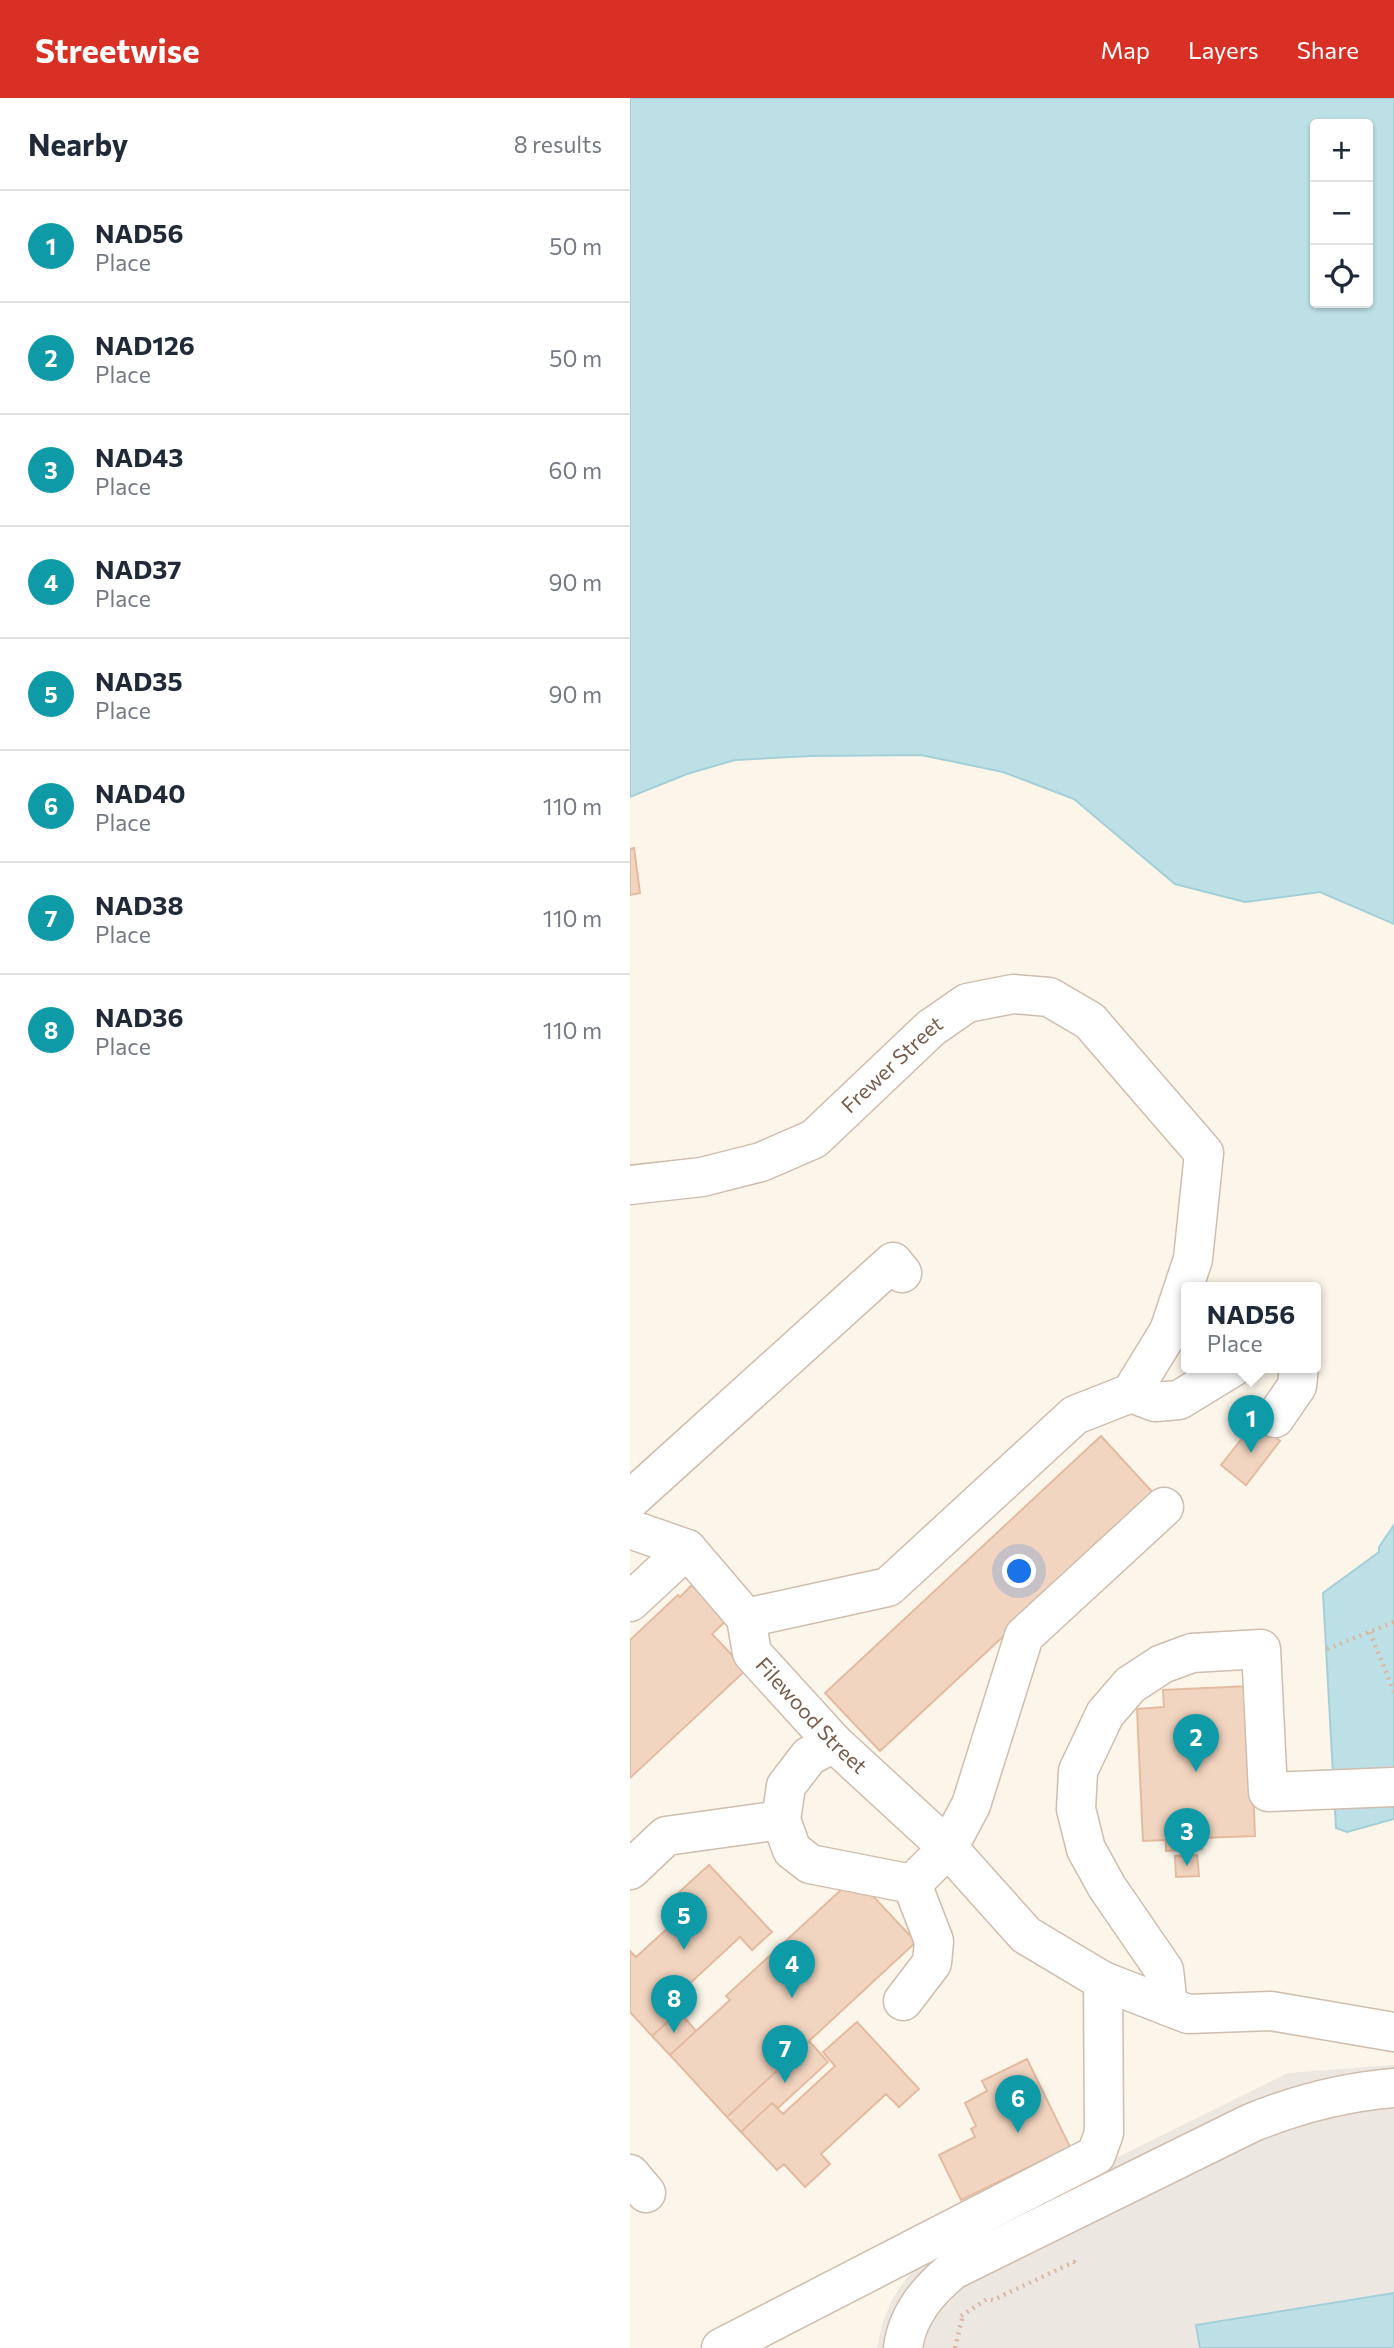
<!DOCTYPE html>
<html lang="en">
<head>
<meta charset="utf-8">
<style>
  :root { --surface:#fff; --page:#f2f2f3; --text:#1f2937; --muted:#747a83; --line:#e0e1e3; --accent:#d93025 }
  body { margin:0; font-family:Commissioner,sans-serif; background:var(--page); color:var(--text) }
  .controls { position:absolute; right:21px; top:21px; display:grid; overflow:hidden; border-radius:7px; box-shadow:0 2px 5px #0004 }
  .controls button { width:63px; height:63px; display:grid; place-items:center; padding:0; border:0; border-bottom:2px solid var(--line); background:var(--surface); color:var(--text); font:35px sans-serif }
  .you { position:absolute; left:390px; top:1474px; width:24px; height:24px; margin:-18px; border:5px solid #fff; border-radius:50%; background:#1a73e8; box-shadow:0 0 0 10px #1a73e833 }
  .badge { display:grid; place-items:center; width:46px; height:46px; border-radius:50%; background:var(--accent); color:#fff; font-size:23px; font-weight:700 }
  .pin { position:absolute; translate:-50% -58px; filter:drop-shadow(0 2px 4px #0008) }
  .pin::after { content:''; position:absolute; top:37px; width:24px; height:21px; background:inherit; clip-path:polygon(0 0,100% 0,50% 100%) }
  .popup { position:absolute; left:551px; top:1184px; width:140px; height:91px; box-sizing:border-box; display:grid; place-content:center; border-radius:7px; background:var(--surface); filter:drop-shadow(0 2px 5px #0005); font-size:23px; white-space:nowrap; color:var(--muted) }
  .popup b { font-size:26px; color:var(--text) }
  .popup::after { content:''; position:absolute; left:50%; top:100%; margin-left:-14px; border:14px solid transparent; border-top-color:var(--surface) }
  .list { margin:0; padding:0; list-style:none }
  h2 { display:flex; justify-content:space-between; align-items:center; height:91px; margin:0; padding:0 28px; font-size:30px }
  h2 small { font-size:23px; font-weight:400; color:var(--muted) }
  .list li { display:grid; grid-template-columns:46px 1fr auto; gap:21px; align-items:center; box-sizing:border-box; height:112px; padding:0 28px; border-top:2px solid var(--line) }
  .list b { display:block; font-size:26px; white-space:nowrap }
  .list p { margin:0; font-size:23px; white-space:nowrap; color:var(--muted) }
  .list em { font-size:23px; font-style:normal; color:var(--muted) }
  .icon { flex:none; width:38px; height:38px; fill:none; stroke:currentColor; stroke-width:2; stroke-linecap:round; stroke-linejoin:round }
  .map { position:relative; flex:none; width:764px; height:2250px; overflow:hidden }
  header { display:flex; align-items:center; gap:42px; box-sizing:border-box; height:98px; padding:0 35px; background:var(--accent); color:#fff }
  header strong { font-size:33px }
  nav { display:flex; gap:38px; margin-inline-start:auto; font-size:24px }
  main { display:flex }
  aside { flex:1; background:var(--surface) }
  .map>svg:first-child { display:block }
</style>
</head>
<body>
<header>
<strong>Streetwise</strong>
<nav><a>Map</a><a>Layers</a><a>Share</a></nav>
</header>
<main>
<aside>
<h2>Nearby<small>8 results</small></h2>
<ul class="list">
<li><span class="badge" style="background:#0f9aa8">1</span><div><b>NAD56</b><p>Place</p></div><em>50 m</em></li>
<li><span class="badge" style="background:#0f9aa8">2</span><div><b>NAD126</b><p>Place</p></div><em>50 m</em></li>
<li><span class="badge" style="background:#0f9aa8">3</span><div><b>NAD43</b><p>Place</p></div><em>60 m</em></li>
<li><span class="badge" style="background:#0f9aa8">4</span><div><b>NAD37</b><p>Place</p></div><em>90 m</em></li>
<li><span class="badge" style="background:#0f9aa8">5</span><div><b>NAD35</b><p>Place</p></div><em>90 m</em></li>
<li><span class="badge" style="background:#0f9aa8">6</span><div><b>NAD40</b><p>Place</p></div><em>110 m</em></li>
<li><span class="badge" style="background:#0f9aa8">7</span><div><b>NAD38</b><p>Place</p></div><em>110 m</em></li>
<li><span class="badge" style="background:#0f9aa8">8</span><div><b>NAD36</b><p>Place</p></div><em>110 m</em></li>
</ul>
</aside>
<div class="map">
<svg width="764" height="2250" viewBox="0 0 764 2250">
  <rect width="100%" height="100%" fill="#fcf5e9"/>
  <path fill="#ede7e2" d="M764,1967v283h-517l6,-27 10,-23 15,-22 40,-35 340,-168z"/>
  <path fill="#bde0e6" stroke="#a3cfd8" stroke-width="2" fill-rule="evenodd" d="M0,0h764v826l-74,-32 -75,10 -70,-18 -101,-85 -71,-27 -82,-17 -111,1 -75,4 -48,14 -57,23zM685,26h53v179h-53z
    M764,1427v294l-47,13 -11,-4 -13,-235 56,-41v-5z
    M764,2195v55h-194l-4,-23z"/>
  <path fill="#f2d5c0" stroke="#e4bba1" stroke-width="2" d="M4,750l6,45 -10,2v-46z
    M626,1323l24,20 -34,44 -25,-20z
    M471,1338l54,59 -275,256 -55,-58z
    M62,1487l34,36 -14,13 34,36 -116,108v-138l48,-45 2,2z
    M619,1588l6,150 -54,2 1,11 -36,2v-11l-23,1 -6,-132 27,-2 -1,-17z
    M567,1757l2,21 -23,1 -1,-21z
    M79,1767l63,67 -20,18 -12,-13 -67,62 9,10 -30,27 -22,-24v-61l6,6 54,-49 -13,-14z
    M225,1779l61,65 -189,175 -57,-62 60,-55 -4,-4z
    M49,1913l17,20 -26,24 -18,-19z
    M227,1924l62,67 -20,18 -13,-13 -65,60 9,10 -25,23 -21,-23 -7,6 -36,-38 31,-29 11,11 52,-48 -12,-14z
    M179,1943l19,21 -50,46 -6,-5 -31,29 -14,-15z
    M397,1961l43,88 -109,53 -22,-45 36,-18 -4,-8 5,-3 -11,-23 22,-12 -5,-10z"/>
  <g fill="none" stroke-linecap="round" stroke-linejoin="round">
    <g stroke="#cfbdae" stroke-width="41">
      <g id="minor">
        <path id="s1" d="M0,1087l72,-8 59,-15 53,-23 117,-111 36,-25 46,-9 36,3 41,24 114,132 -11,106 -24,72 -38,62 -56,22 -187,172 -142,31"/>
        <path d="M501,1295l24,9 24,-2 54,-33"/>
        <path d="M645,1320l22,-32 2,-19"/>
        <path d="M0,1402l263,-238 9,11"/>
        <path id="s2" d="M0,1431l57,20 59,69 6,35 82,90 114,105 78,87 77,46 85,33 83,-3 123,21"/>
        <path d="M0,1504l57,-53"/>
        <path d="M204,1645l-25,13 -23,30 -5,34 11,30 18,14 102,20"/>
        <path d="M0,1772l36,-34 115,-16"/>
        <path d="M282,1786l36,-36 23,-43 53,-169 140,-129"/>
        <path d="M273,1903l29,-38 2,-22 -22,-57"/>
        <path d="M538,1908l-4,-36 -57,-83 -21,-38 -10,-40 2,-38 27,-57 25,-29 32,-21 30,-11 69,-4 7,143 126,-5"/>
        <path d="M0,2076l16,19"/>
        <path d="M91,2250l375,-193 8,-22 -1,-152"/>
        <path d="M273,2250c4,-33 25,-58 50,-78l298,-147c47,-19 92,-31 143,-35"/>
      </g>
    </g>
    <path stroke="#d7b8a3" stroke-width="4.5" stroke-dasharray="2 5" stroke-linecap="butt" d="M740,1534l24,60
      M697,1551l67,-27
      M331,2218l26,-17 6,1 81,-38 3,5
      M325,2250l8,-33"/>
    <use href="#minor" stroke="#fff" stroke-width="38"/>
  </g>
  <g text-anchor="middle" stroke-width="5" stroke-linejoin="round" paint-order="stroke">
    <g font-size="21" fill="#775c4c" stroke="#fff9ef">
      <text dy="7" stroke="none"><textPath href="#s1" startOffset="299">Frewer Street</textPath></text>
      <text dy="7" stroke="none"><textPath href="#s2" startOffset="273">Filewood Street</textPath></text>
    </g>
  </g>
</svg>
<div class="controls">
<button>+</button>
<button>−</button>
<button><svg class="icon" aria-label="locate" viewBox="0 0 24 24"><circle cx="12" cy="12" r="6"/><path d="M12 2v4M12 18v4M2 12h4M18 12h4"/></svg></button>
</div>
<div class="you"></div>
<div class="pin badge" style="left:621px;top:1355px;background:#0f9aa8">1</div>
<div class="popup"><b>NAD56</b>Place</div>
<div class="pin badge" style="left:566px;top:1674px;background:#0f9aa8">2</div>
<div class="pin badge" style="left:557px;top:1768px;background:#0f9aa8">3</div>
<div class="pin badge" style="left:162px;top:1900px;background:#0f9aa8">4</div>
<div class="pin badge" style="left:54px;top:1852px;background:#0f9aa8">5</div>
<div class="pin badge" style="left:388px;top:2035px;background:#0f9aa8">6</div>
<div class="pin badge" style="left:155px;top:1985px;background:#0f9aa8">7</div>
<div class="pin badge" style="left:44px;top:1935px;background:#0f9aa8">8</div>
</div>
</main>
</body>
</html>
